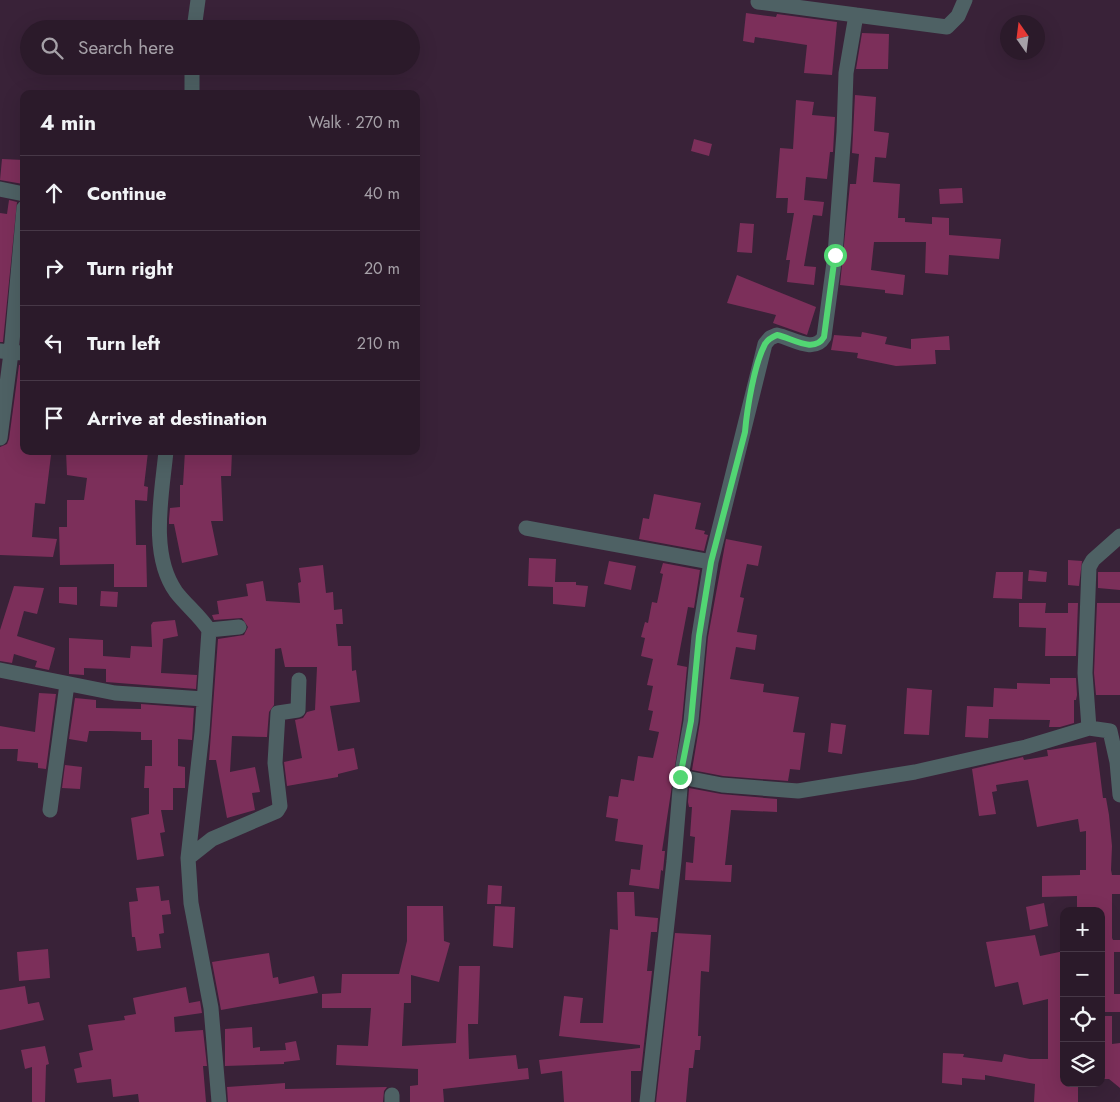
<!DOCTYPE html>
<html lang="en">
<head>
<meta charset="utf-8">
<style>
  :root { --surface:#2b1a2a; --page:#372736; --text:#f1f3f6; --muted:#a6a1a8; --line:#473847 }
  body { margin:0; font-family:Jost,sans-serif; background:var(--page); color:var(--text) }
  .controls { position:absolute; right:15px; bottom:15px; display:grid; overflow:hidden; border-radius:10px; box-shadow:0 5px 20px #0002 }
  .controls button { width:45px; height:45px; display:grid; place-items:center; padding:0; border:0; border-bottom:1px solid var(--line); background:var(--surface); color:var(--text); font:25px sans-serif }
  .compass { position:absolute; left:1000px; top:15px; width:45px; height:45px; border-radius:50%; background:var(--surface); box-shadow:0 5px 20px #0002; rotate:346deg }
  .stop { position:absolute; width:15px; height:15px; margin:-11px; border:4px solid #52d673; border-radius:50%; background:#fff }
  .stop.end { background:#52d673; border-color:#fff; box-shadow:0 1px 5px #0008 }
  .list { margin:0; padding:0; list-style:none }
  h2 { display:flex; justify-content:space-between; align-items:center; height:65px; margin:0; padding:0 20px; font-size:21px }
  h2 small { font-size:16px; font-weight:400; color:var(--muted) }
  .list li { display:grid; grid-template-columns:32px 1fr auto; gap:15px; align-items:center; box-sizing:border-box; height:75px; padding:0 20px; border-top:1px solid var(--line) }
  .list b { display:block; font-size:19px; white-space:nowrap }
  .list em { font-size:16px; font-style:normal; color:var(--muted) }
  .icon { flex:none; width:28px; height:28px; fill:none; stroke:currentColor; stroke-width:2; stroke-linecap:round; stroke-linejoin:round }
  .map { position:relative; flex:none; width:1120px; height:1102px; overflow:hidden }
  .search { position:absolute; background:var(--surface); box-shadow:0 5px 20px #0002; left:20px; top:20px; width:400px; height:55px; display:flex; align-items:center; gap:12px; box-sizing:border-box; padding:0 18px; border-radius:28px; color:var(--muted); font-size:19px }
  .panel { position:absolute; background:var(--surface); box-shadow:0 5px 20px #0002; left:20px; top:90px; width:400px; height:365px; border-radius:10px }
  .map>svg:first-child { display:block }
</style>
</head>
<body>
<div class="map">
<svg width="1120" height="1102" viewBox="0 0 1120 1102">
  <rect width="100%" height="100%" fill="#392238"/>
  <path fill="#7c2f5a" d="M746,13l30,4 1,-3 60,8 -5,53 -28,-2 3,-28 -52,-8 -1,6 -11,-2z
    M862,33l27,1 -1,35h-32z
    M855,95l21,2 -2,34 15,2 -3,25 -11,-1 -2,25 27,2 -2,34h7v4l27,2v-7l17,1v17l52,4 -2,20 -50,-4 -1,20 -23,-2 1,-31h-52l-3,28 34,5 -2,20 -18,-2v-3l-45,-5 10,-101h6l3,-30 -7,-1z
    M796,100l18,2 -2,13 23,2 -2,35h-3l-3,27 -21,-2 -2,23 20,2 -2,14 -9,-1 -9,51 12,1 -2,18 -27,-3 3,-22h-4l8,-47h-7l1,-15h-12l4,-50 13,1z
    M694,139l18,5 -3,12 -18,-5z
    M2,159l22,1 -1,24 -23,-4z
    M962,188l1,15 -23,1 -1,-15z
    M9,200l8,2 -14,140h-3v-129l7,1z
    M740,223l14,1 -2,29 -15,-1z
    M737,275l79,32 -9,28 -34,-12 3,-8 -49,-12z
    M862,332l25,5 -2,7 26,5v-10l38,-3 1,14h-15l1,14 -40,2 -39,-8 1,-5 -27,-3 3,-15 27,2z
    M19,365h5v86l27,4 -6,49 -10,-1 -3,34 25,2 -4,18 -53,-2v-108l7,-3 2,-5z
    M66,451l82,1 -4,34 4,1 -1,14 -12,-1 1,45h10l1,42h-33v-23l-54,1 -1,-38h8v-27h17l3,-22 -20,-3z
    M185,451h47l-1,25h-10l2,45h-12l7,34 -36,8 -8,-39h-5v-5l1,-11 10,-1v-22h3z
    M654,494l47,9 -6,26 10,2 -1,3 4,1 -4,16 -65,-12 4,-21 6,1z
    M726,539l36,7 -4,20 -11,-2 -7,33 4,1 -7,34 20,3 -2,15 -19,-3 -6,32 34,5 -1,8 36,5 -6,35 12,1 -5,37 -10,-1 -2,12 -65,-5 -31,-6 8,-48 8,-85z
    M529,558l27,1 -1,23h21v3l12,1 -3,21 -32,-3v-17l-25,-1z
    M1068,560l14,1 -3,25 -11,-1z
    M609,561l27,5 -5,24 -27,-6z
    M663,563l37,7 -6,38 -6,-1 -11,58 10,2 -5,53 -20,131h3l-2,20 -2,-1 -2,19 -30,-4 2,-16 9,1 3,-25 -28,-4 3,-22 -12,-2 3,-21 9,1 3,-18 13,2 4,-25 15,2 6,-26 -10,-2 4,-19 -5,-1 5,-24 -6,-1 6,-26 -12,-3 4,-18 -4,-1 4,-15 3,1 4,-21 5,1 6,-29 -3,-1z
    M323,565l3,28 7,-1 1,18 8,-1 1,15h-7l2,22h13l1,25 4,-1 4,32 -30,4 8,45 16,-3 4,21 -20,5v3l-51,9 -3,-24 18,-4 -7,-38 8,-2 4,-6 8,-2 2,-43h-32l-4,-19 -6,1 -1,56 -5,7 -2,25 -35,-1 -2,36 25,-5 5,25 -8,1 3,17 -28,8 -11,-58h-7l9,-121 26,-4 4,-8 -6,-9 -28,2 -2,-5 7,-1 -2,-13 31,-5 -2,-12 17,-3 3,20 34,2 -2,-20 3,-1 -2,-14z
    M1029,570l18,2 -1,10 -18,-1z
    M996,572h27l-1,27 -29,-1z
    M1098,572h22v18l-22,-2z
    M14,586l30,2 -7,26 -13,-3 -7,25 38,12 -6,22 -14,-3 2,-6 -23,-7 -2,9 -12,-2v-31z
    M59,587h18v18l-18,-2z
    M101,591l17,1 -1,15 -17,-1z
    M1019,603h27l-1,10h23v-10h10l-2,53h-31l1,-28 -27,-1z
    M1097,603h23v92h-24l-2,-22z
    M175,620l3,16 -15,3 -2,34 36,2 -1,14 -90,-7v-13l-22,-1v7l-15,-1v-36l34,2v16l27,2 1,-12 21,1 -1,-22 2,-3z
    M1050,678h26l1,17 -1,5h-2v23l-14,4h-11l1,-7 -61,-1 -1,19 -23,-1 2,-31 26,1 1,-19 23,1v-6l33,1z
    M907,688l25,2 -3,45 -25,-1z
    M39,693l17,1 -10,75 -8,-1v-5l-21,-2 1,-12h-18v-23l35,6z
    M75,698l21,2v8l45,1v-5l53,4 -2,32 -14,-1v27l7,1v21h-12v22h-12l4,22 -5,1 4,23 -27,4 -6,-42 18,-4v-26h-5l1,-22h7v-26h-11v-8l-31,-1h-21l-2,11 -18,-3z
    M831,723l15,2 -4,29 -14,-2z
    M1096,742l7,56h3l3,17 3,31 -1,24 1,5h8v19h-8v44l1,2h7v12h-6v42h6v18h-19v-101h-24v-15l-35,1v-21l38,-1v-5h6v-39l-6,1 -2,-13 -41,8 -9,-47 -32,5 1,6 -5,1 4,22 -17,2 -7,-47 51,-12 1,3 24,-4 -1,-6h3z
    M65,765l17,2 -2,22 -18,-1z
    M689,788l32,6 56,5v13l-46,-2 -6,55h7l-1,17 -46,-2 1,-18 7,1 2,-26 -5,-1 2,-29h-3l-1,-5z
    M488,885l14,1 -1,18h-14z
    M159,886l2,15 8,-1 2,14 -9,1 2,18 -5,1 2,14 -24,3 -2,-14h-3l-3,-35 9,-1 -2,-13z
    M617,892h17l1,24 23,2 -1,14h-6l-4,39h5l-11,100h-10v31h-67l-2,-31 -21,3 -2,-14 101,-12v-3l-81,-9 5,-40 19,2 -3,25h23l7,-94 8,1z
    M1044,903l4,23 -18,4 -4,-23z
    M407,906h36l1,35 6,2 -11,39 -28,-7v28h-7l-2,43 54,-3 3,-77h21l-2,58h-10l1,35 47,-4 2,14 10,-1 1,11 -86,10 1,13h-34v-16l8,-1v-16l-82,-4 1,-20 31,1 3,-38h-49v-14l19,-1 1,-19h57l8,-33z
    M495,906l20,1 -2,41 -20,-2z
    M675,933l36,2 -2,37 -8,-1 -3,65h3l-1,14h-5l-2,18h-4l-3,34h-30z
    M1035,935l5,21 24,-5v133h14v18h-44l1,-18 -50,-9v5l-23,-2v7l-20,-2 1,-30 21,1 -1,3 39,5 2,-8 26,5h18v-60l-25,6 -5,-23 -23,5 -9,-45z
    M48,949l2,29 -31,3 -2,-29z
    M269,953l4,25 5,-1 1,7 35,-8 4,17 -97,17 -9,-48z
    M25,986l3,18 11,-2 5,18 -44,10v-40z
    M186,987l3,16 11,-2 2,12 -28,4 1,15 28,-2 4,36h-4l3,36h-67l-1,-8 -25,3 -2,-18 -34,4 -3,-14 8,-2 -3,-14 14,-3 -5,-25 37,-5 -1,-4 12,-2 -3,-16z
    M1101,1016h11v28l8,-1v45l-11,-9h-8z
    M252,1027l1,21 7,-1v4l26,-1 -1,-7 11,-2 4,19 -16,2v2l-59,2v-37z
    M45,1046l4,18 -3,1 -1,37h-13v-35l-7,2 -4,-19z
    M285,1083v6l102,-2 -3,4 -1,11h-155l-1,-15z"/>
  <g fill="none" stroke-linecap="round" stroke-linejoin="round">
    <path stroke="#4e6164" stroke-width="15" d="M758,2l98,13
      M194,29l4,-29
      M192,66v28
      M0,189l24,5
      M0,351l24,2
      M0,438l11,-85 13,-145
      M166,451c-4,43 -17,103 10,141 10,13 24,24 33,38l-7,102 -14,126 3,45 20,105 8,94
      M526,528l185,34
      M209,630l30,-3
      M0,670l115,23 89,6
      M1089,728l-4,-55 4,-106 4,-7 27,-24
      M681,777l41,8 76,6 117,-19 111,-25 63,-19 21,3 7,31 3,33
      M50,810l17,-126
      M188,858l24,-19 65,-28 3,-5 -5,-43 3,-50 20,-3 1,-30
      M392,1095v7
      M647,1102l27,-241 7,-84 10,-56 8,-85 12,-74 54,-218 5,-6 7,-3c15,3 37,19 47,2l11,-82 9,-123 2,-59 10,-58 91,12 11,-11 7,-16"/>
  </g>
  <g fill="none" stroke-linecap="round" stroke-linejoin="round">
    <path stroke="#52d673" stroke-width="6" d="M680,777l11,-56 8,-85 12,-74 34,-130c2,-23 9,-67 20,-88 3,-5 7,-7 12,-9 15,3 37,19 47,2l11,-82"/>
  </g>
</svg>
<div class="controls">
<button>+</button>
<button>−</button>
<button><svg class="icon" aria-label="locate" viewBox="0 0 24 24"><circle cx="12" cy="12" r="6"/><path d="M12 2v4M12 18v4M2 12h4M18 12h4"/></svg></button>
<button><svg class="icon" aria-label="layers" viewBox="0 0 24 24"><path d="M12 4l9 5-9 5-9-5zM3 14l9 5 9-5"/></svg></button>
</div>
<svg class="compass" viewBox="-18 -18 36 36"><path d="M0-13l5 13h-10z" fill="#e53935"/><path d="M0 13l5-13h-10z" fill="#a6a1a8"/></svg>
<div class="stop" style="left:835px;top:255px"></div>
<div class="stop end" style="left:680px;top:777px"></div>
<div class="search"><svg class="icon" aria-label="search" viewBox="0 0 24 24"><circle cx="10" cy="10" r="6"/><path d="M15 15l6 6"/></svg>Search here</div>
<section class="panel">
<h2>4 min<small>Walk · 270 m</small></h2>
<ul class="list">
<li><svg class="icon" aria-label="ahead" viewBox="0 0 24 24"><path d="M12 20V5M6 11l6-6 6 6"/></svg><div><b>Continue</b></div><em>40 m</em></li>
<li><svg class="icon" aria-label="right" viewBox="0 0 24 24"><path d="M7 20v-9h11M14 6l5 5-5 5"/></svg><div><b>Turn right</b></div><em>20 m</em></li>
<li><svg class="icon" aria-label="left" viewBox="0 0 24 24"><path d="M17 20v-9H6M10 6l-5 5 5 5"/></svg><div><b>Turn left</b></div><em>210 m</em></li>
<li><svg class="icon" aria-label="arrive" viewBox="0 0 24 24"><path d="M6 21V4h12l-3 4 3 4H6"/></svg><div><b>Arrive at destination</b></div></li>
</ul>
</section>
</div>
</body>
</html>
